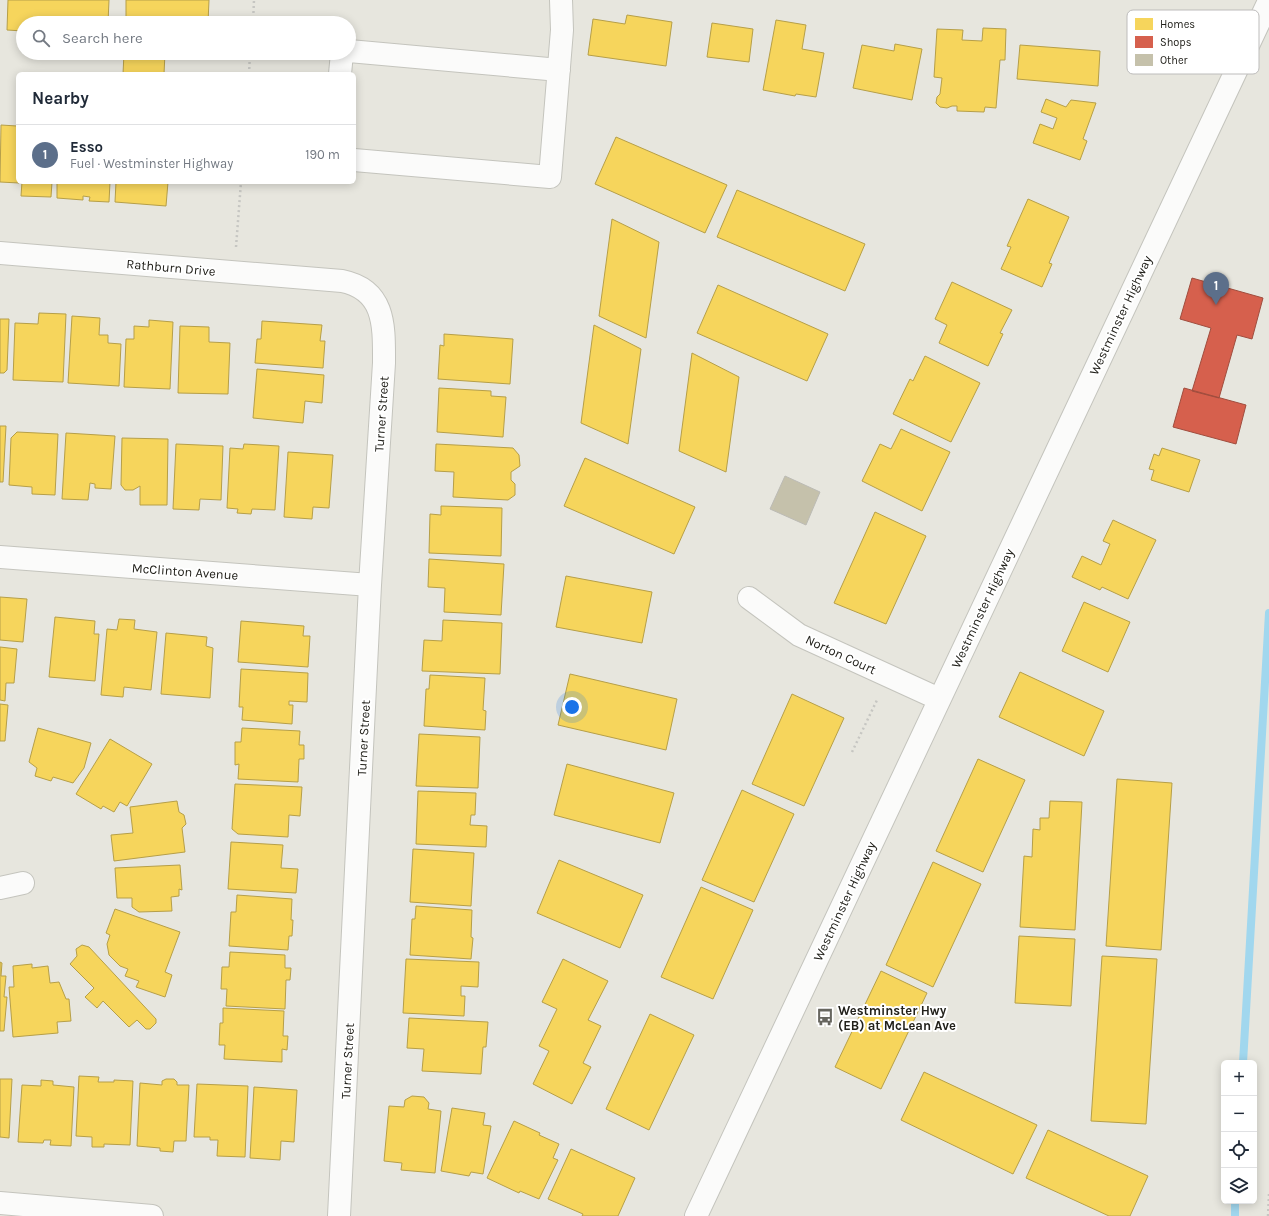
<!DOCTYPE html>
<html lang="en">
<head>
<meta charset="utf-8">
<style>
  :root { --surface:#fff; --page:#f2f2f3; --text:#1f2937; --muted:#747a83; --line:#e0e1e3; --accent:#7c3aed }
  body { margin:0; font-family:Karla,sans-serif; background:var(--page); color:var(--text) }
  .controls { position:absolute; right:12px; bottom:12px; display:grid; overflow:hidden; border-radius:6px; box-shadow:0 2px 10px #0003 }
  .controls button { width:36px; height:36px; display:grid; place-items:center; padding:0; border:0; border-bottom:1px solid var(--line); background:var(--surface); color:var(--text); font:20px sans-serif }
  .you { position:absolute; left:572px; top:707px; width:14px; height:14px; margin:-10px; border:3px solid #fff; border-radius:50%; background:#1a73e8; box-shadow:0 0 0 6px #1a73e833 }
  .badge { display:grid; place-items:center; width:26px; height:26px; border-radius:50%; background:var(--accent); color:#fff; font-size:13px; font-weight:700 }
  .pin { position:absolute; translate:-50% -33px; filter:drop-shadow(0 1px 2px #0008) }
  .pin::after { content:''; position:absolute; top:21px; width:14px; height:12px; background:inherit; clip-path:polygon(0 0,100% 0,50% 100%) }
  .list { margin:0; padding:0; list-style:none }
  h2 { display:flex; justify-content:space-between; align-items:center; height:52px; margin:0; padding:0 16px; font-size:17px }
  h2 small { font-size:13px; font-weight:400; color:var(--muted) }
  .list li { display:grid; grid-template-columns:26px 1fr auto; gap:12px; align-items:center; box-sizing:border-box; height:60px; padding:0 16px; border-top:1px solid var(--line) }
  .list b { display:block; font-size:15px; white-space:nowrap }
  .list p { margin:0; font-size:13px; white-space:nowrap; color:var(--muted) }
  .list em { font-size:13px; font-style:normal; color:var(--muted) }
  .icon { flex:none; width:22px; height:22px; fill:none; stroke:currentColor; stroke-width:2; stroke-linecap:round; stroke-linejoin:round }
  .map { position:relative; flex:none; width:1269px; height:1216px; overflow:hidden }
  .search { position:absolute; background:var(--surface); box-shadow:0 2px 10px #0003; left:16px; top:16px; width:340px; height:44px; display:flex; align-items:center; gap:10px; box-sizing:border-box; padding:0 14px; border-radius:22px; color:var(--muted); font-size:15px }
  .panel { position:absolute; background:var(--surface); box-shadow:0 2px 10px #0003; left:16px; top:72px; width:340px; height:112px; border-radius:6px }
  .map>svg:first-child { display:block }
</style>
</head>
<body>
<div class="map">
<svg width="1269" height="1216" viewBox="0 0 1269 1216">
  <rect width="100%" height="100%" fill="#e7e6de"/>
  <path fill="#f6d55c" stroke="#b69f48" d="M8,0h101l-1,23h-85v8l-16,-1z
    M126,0h83l-1,23h-82z
    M627,15l45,7 -6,44 -78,-11 5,-36 32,5z
    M776,20l30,5 -4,24 22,4 -8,44 -20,-3 -1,2 -32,-6z
    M712,23l41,6 -4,33 -42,-5z
    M983,28l23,1 -1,31h-5l-4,48 -11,-1 -1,5 -27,-1v-5h-5l-5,2 -7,-1 -4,-4 1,-6 3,-3 2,-16 -8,-1 3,-48 26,1 -1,10 20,1z
    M895,44l27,5 -10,51 -59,-12 9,-43 32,6z
    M1020,45l80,6 -2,35 -81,-7z
    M50,53h39v4l-39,-3z
    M124,53h41l-1,21h-41z
    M1046,99l20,8 5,-7 25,3 -13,36 4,2 -7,19 -47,-17 7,-19 13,5 4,-11 -16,-6z
    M17,122l1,1 1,60 -19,-1 1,-57 16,1z
    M616,137l111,48 -22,48 -110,-49z
    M22,182h30l-1,15 -30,-1z
    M57,182h53l-1,20 -20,-1 1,-4 -7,-1v4l-26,-2z
    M116,182h52l-2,24 -51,-4z
    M737,190l128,54 -20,47 -128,-54z
    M1028,199l41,18 -20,46 3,1 -10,23 -41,-18 10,-22 -4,-1z
    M612,219l47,23 -13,96 -47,-22z
    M952,282l60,28 -12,23 3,1 -15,32 -49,-23 8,-18 -12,-6z
    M718,285l110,49 -21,47 -110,-48z
    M39,313l27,1 -3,68 -50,-2 2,-57 23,1z
    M72,316l28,2 -1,17h9v8l13,1 -2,42 -51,-3z
    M0,319h9l-2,51 -3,3h-4z
    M149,320l24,2 -3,67 -46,-2 2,-48h8v-13l15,1z
    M262,321l60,4 -2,16h5l-2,27 -68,-5 2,-24h4z
    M594,325l47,24 -13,95 -47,-21z
    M180,326l29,1v15l21,1 -2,51 -50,-1z
    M444,334l69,5 -3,45 -72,-5 2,-34 4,1z
    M692,353l47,24 -13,95 -47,-21z
    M925,356l55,27 -29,59 -58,-28 17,-35 3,2z
    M257,369l67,6 -2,28 -17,-2 -2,22 -50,-5z
    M439,388l52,3v5l15,1 -3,40 -66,-5z
    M0,426h6l-3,56h-3z
    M901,429l49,23 -28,59 -60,-30 18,-37 11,5z
    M17,432l41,2 -3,61 -23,-1v-7l-23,-2 2,-47z
    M66,433l49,3 -4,53 -16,-1v-4l-5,-1 -2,17 -26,-1z
    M122,438l46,1 -1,66h-27v-19l-7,4h-8l-4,-5z
    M176,444l47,2 -2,54 -21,-1 -1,11 -26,-1z
    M244,444l35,2 -4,64 -23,-1 -1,5 -14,-1 1,-4 -11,-1 3,-60 13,1z
    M436,444l77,4 6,7 1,11 -9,6v8l4,4v11l-7,5 -55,-3 1,-25 -19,-1z
    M1162,448l38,12 -11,32 -38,-12 3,-10 -5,-1 5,-15 5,2z
    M288,452l45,3 -4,53 -16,-1 -1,12 -28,-2z
    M585,458l110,49 -21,47 -110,-48z
    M441,506l61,2 -1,48 -72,-3 1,-39 11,1z
    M875,512l51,24 -40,88 -52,-21z
    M1113,520l43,20 -28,59 -26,-12 -2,3 -28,-13 10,-21 19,9 9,-21 -7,-3z
    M429,559l75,5 -3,51 -57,-3 1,-24 -17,-1z
    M566,576l86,16 -10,51 -86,-16z
    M0,597l27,2 -4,43 -23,-2z
    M1084,602l46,20 -22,50 -46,-21z
    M55,617l40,4 -1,13h5l-4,47 -46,-4z
    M119,619l16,1 -1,9 23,3 -6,58 -27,-3 -1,10 -22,-2 6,-66 10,1z
    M443,620l59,3 -2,51 -78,-3 2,-31 18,1z
    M241,621l63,5 -1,10h7l-2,31 -70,-5z
    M166,633l41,4 -1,9 7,2 -3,50 -49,-4z
    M0,647l17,2 -3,34h-8l-1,18 -5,-1z
    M241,669l67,4 -1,29 -18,-1v4h4l-1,19 -50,-4 1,-13h-4z
    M1020,672l84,39 -20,45 -85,-39z
    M570,674l107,25 -11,51 -108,-25z
    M430,675l55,3 -2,32 3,1 -1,19 -61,-4 2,-37h3z
    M792,694l52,24 -40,88 -52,-22z
    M0,704l8,1 -3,36h-5z
    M38,728l53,15 -7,25 -11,15 -20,-6 -2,4 -16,-5 2,-8 -8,-6z
    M242,728l58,3 -1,14h5v14h-5l-1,23 -60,-3 1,-15 -4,1v-23h6z
    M419,734l61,3 -2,51 -62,-2z
    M110,739l42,25 -25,42 -7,-4 -6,10 -11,-6 -2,3 -25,-15z
    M978,759l47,21 -42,92 -47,-21z
    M567,764l107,29 -14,50 -106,-28z
    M1117,779l55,4 -11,167 -55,-4z
    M235,784l67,3 -2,29 -11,-1 -1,22 -50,-3 -6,-5z
    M742,790l52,24 -40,88 -52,-22z
    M418,791l58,2 -1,22h-4l-1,10 17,1 -1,21 -70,-3z
    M177,801l2,11 5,3 2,9 -4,4 3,24 -71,9 -3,-26 22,-2 -3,-26z
    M1050,801l32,1 -7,128 -55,-3 4,-71 8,1 1,-28 7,1v-12h9z
    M231,842l52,3 -2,23 17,1 -2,24 -68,-4z
    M413,849l61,4 -3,53 -61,-4z
    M559,860l84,35 -23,53 -83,-35z
    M933,862l48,22 -48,103 -47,-22z
    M180,865l2,25 -3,-1v7l-8,1 1,14 -33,1 -7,-5v-9h-15l-2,-30z
    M701,887l52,23 -40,89 -52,-22z
    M237,895l55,4 -1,21h2l-1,16h-3l-1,14 -59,-4 2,-34h5z
    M416,906l56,4 -1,27 2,1 -2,21 -61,-4 2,-36h3z
    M115,909l65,23 -15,40 7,3 -7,22 -29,-10 3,-6 -14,-5 3,-7 -8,-3 -11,-11 -2,-11 3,-9 -4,-2z
    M1019,936l56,3 -4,67 -56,-3z
    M82,945l7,2 67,72v4l-6,6h-4l-9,-9 -8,7 -26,-26 -6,7 -12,-11 9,-9 -24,-24 7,-8 -1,-7z
    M230,952l55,3v13h6l-1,12h-4l-1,29 -59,-3 1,-17h-6l1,-22h7z
    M1102,956l55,3 -11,165 -55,-3z
    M406,959l73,3 -1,25 -17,-1v10h4l-1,20 -61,-3z
    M563,959l45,22 -20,39 13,6 -18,37 8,4 -19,37 -39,-20 16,-33 -10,-5 18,-37 -15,-7z
    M0,962l2,1 -1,13h5l-2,21h3l-3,34h-4z
    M32,964v4l16,-2 2,17 9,-1 7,17h3l2,22 -14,1 1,11 -45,4 -4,-50h5l-1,-21z
    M881,971l46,22 -46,96 -46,-22z
    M223,1008l61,3 -1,25h5l-1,14 -5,-1v13l-58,-3 1,-14h-6l1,-22h3z
    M650,1014l44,21 -45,95 -43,-21z
    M409,1018l79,4 -2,25h-3l-2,27 -59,-3 2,-22 -17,-1z
    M924,1072l113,53 -24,49 -112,-54z
    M79,1076l20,1 -1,5h16v-2l19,1 -3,64 -26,-1v3h-12v-10l-16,-1z
    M0,1079h12l-3,59 -9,-1z
    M166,1079h8l3,3v3h12l-3,56h-12l-1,11 -13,-1v-3l-23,-2 3,-63 22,2v-4z
    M41,1080l12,1v4l21,2 -3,59 -21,-1 1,-5h-7l-1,3 -25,-1 4,-57 19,1z
    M197,1084l51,2 -3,71 -28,-1 1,-16h-8v-3h-16z
    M254,1087l43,3 -3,52 -13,-1 -1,19 -30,-2z
    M412,1096l12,1 5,6 -1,6 13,2 -6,62 -34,-3 1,-7 -18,-2 5,-55 15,1 1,-7z
    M452,1108l33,5 -2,12 8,1 -8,48 -12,-2 -2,4 -28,-5z
    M514,1121l26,12 -1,2 20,9 -6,14 5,2 -19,39 -19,-8 -1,2 -32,-15z
    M1048,1130l100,46 -18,40h-21l-83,-38z
    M571,1149l64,29 -17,38h-36l1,-2 -35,-15z"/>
  <path fill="#d6604d" stroke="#a04d3e" d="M1192,278l71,20 -11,41 -15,-4 -18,63 -27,-7 19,-63 -31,-9z
    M1184,388l62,17 -10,39 -63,-17z"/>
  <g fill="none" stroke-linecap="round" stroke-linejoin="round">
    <path stroke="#a1d7ee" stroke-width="8" d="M1243,1063l26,-450
      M1235,1216v-15"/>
  </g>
  <path fill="#c5c1ab" stroke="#bcbbb5" d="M785,476l35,16 -14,33 -36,-16z"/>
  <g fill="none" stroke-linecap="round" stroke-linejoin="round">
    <g stroke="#c4c4bd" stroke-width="24">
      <path id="minor" d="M349,51l210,19
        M340,74l2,-21
        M354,160l196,17 12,-147 -1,-30
        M0,253l342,28c44,9 42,46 42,82l-14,222 -31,631
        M0,557l370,28
        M749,598l50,37 140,64
        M0,888l23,-5
        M0,1203l152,13"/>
    </g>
    <g stroke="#c4c4bd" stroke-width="24">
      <path id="secondary" d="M696,1216l573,-1215"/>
    </g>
    <path stroke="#c6c6c2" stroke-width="2.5" stroke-dasharray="2 3" stroke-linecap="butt" d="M253,23l1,-23
      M249,74l1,-21
      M236,247l5,-65
      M852,752l26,-54
      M1268,1216l1,-22"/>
    <use href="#minor" stroke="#fbfbfa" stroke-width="22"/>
    <use href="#secondary" stroke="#fbfbfa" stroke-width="22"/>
  </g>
  <defs>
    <g id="bus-bare" transform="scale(1.38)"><path d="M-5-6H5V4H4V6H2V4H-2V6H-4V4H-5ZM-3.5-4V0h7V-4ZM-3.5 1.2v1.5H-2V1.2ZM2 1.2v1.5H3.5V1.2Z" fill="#67665f" stroke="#fff" stroke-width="2.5" paint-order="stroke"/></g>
  </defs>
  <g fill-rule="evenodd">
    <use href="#bus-bare" x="825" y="1017"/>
  </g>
  <g text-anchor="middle" stroke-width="4" stroke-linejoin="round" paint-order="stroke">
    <g font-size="13" fill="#22211b" stroke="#fff">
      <text transform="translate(171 267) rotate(5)" y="5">Rathburn Drive</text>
      <text transform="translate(1120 315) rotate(-65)" y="5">Westminster Highway</text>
      <text transform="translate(381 414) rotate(-86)" y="5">Turner Street</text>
      <text transform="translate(185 571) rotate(4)" y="5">McClinton Avenue</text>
      <text transform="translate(982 608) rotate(-65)" y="5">Westminster Highway</text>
      <text transform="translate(841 654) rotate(25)" y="5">Norton Court</text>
      <text transform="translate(363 738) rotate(-87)" y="5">Turner Street</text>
      <text transform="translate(844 901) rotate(-65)" y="5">Westminster Highway</text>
      <text transform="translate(347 1061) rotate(-87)" y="5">Turner Street</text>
    </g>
    <g font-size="13" font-weight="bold" fill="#22211b" stroke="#fff" text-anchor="start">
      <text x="838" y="1015">Westminster Hwy<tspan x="838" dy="15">(EB) at McLean Ave</tspan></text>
    </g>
  </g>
  <rect x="1127" y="10" width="132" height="64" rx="6" fill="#fff" stroke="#bdbcbb" stroke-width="1"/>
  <rect x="1135" y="18" width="18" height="12" fill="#f6d55c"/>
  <rect x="1135" y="36" width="18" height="12" fill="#d6604d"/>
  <rect x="1135" y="54" width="18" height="12" fill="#c5c1ab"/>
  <g font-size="11" fill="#22211b">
    <text x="1160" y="28">Homes</text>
    <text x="1160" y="46">Shops</text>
    <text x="1160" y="64">Other</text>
  </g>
</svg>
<div class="controls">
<button>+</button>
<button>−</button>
<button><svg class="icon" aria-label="locate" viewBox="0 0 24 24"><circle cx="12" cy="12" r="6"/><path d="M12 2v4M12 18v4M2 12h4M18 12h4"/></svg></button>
<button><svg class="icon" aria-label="layers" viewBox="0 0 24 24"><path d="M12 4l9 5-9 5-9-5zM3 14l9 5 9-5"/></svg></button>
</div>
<div class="you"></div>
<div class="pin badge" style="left:1216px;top:305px;background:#5c6f8a">1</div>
<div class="search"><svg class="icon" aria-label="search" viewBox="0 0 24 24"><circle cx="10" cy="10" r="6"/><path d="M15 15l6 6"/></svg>Search here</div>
<section class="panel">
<h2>Nearby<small></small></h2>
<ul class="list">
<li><span class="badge" style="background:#5c6f8a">1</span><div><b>Esso</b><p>Fuel · Westminster Highway</p></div><em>190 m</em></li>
</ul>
</section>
</div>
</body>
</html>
